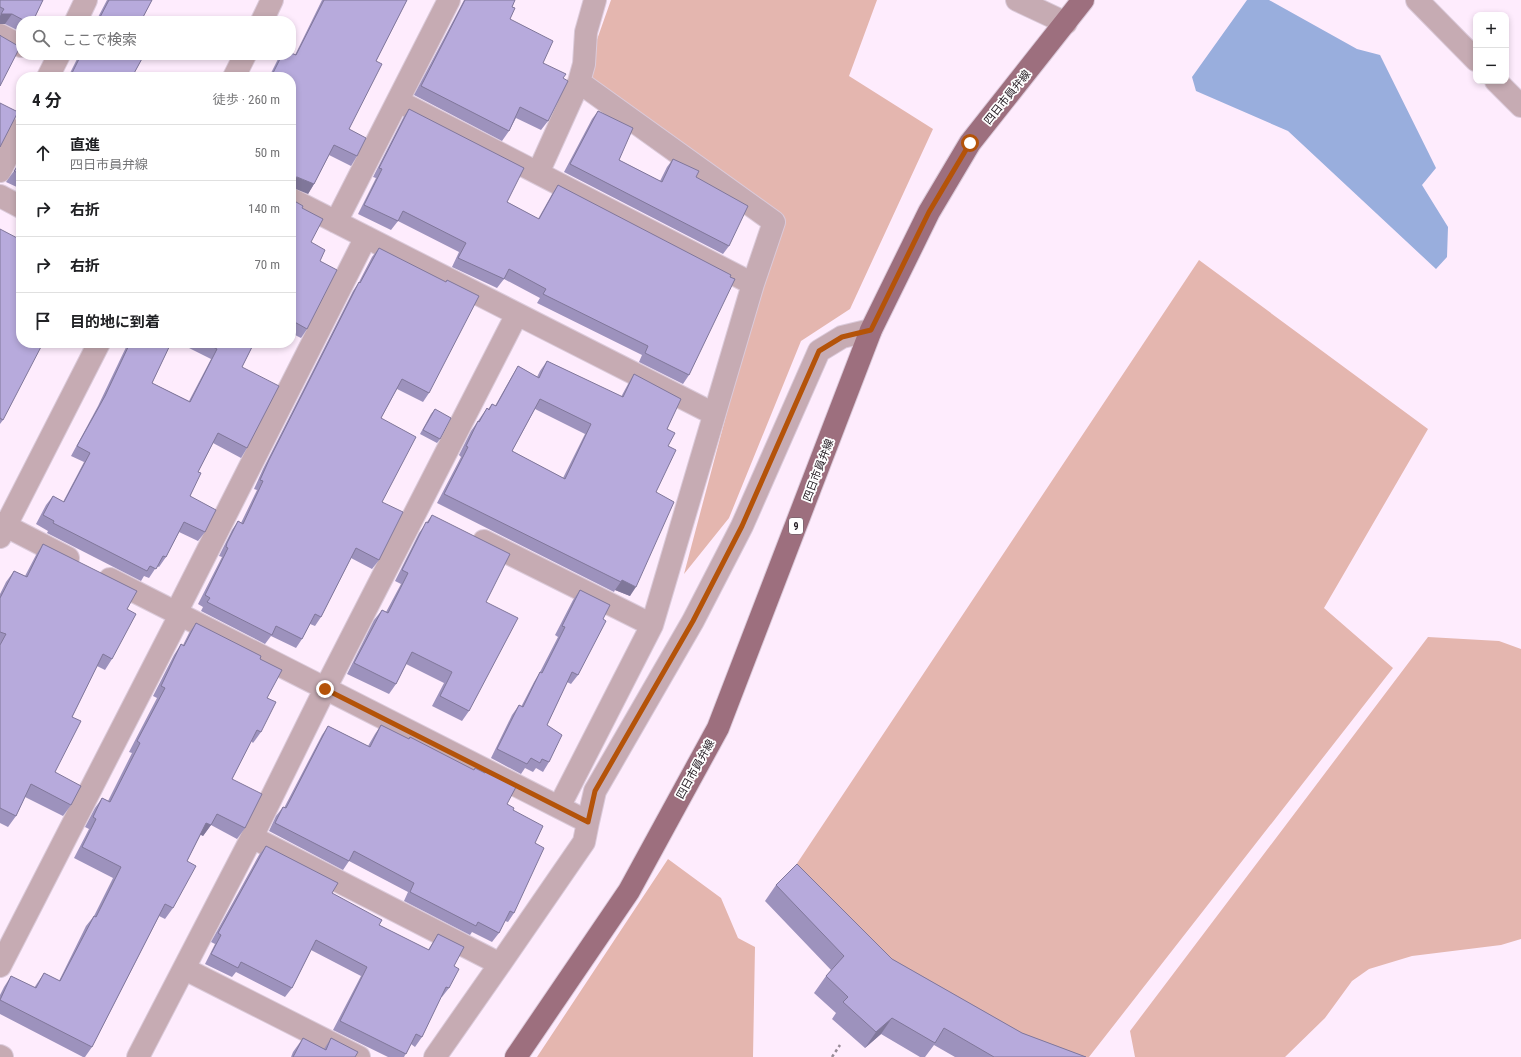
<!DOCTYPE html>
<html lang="ja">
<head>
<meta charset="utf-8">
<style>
  :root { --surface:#fff; --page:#f6f6f6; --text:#202124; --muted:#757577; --line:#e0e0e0 }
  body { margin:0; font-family:"Roboto Condensed","Noto Sans JP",sans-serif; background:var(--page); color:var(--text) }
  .controls { position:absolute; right:12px; top:12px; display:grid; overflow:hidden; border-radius:8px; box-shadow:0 2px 6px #0003 }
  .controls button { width:36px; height:36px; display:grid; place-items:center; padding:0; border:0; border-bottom:1px solid var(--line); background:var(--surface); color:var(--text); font:20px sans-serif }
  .stop { position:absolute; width:12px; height:12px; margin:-9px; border:3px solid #b45309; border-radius:50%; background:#fff }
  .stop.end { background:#b45309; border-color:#fff; box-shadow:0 1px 4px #0008 }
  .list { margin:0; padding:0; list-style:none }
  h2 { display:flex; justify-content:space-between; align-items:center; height:52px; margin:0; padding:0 16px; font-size:17px }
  h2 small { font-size:13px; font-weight:400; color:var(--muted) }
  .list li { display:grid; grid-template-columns:26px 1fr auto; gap:12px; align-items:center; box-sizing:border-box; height:56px; padding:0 16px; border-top:1px solid var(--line) }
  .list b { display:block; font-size:15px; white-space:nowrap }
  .list p { margin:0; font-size:13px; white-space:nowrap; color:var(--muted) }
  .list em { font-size:13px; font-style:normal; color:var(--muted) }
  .icon { flex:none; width:22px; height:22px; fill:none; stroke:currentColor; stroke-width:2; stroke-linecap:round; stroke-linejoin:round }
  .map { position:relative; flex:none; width:1521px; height:1057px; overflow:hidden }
  .search { position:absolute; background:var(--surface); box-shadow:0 2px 6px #0003; left:16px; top:16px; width:280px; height:44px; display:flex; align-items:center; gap:10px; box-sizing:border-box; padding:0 14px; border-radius:16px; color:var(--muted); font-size:15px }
  .panel { position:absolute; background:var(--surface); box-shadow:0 2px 6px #0003; left:16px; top:72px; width:280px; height:276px; border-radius:16px }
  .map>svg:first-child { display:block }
</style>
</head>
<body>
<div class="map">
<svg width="1521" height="1057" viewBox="0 0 1521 1057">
  <rect width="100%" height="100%" fill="#feecfd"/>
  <path fill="#e4b6af" d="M611,0h266l-28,76 84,53 -83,180 -49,32 -72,177 -45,56 94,-354 -196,-138z
    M1199,260l229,169 -104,179 69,60 -304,389h-57l-21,-8 -225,-169z
    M1428,637l71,4 22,8v290l-20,6 -89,11 -43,13 -17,12 -27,37 -40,39h-150l-5,-26z
    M668,859l53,39 17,40 17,9 -2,110h-216z"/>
  <path fill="#99aedd" d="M1247,0h22l88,49 23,6 56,113 -14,17 26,42 -1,30 -11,12 -148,-138 -92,-40 -4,-14z"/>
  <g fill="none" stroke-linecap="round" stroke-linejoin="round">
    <g stroke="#dbcada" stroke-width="24">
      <path id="minor" d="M595,0l-9,32 -2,32 -5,18 195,140 -21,62
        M1017,0l49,23
        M1417,0l59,60
        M76,21l10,-21
        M262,21l10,-21
        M0,35l21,11
        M48,77l11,-22
        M234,77l11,-22
        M1496,81l25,25
        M398,101l355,183 -101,341 -93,182
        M0,171l21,-42
        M538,173l41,-91
        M0,196l21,11
        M291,199l423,215
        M336,222l113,-222
        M0,523l68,35
        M0,537l99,-194
        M484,541l168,84
        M110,579l478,243 7,-31 98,-170 49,-95 77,-175 23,-14 29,-7
        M176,613l190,-376
        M252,837l248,127 84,-122 4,-20
        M0,966l180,-351
        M185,969l174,88
        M0,1056l2,1
        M138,1057l114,-220 73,-148 192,-375
        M435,1057l65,-93"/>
    </g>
    <g stroke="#dbcada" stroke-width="24">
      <path id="major" d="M516,1057l113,-166 89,-163 153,-398 58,-118 41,-69 113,-143"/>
    </g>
    <path stroke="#978a96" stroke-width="2.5" stroke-dasharray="3 3" stroke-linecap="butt" d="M832,1057l8,-12"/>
    <use href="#minor" stroke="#c6abb3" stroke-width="22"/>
    <use href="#major" stroke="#9d6f7e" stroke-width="22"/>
  </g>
  <path fill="#9d92bd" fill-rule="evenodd" d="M0,0h44h-1l-10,21h-12v11l-16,-8h-5z
    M107,0h45l-11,21h-45z
    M322,0h85l-31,61 -27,68 8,27 -6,10 -22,-11 -15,29 -6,10 -17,-117h-22l9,-18 3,-4h14z
    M464,0h51l-3,7 -2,12 33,44 20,15 -15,43 -7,9 -25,-12 -7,13 -7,10 -88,-46z
    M79,55h65l-12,22h-64z
    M409,109l98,93 31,17 14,-25 6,-9 172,92 -41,98 -6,9 -44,-22 3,-7 -105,-52 3,-5 -36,-19 -7,9 -45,-21 7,-15 -61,-31 -7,9 -33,-16 18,-36 -3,-1 30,-59z
    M598,111l21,49 41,21 7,-14 6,-8 23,18 33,69 -6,8 -159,-82 28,-53z
    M21,156v33l-15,-7 8,-11z
    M291,199l11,9 9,34 9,19 -13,68 -6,9 -10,-5z
    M0,229l3,191 -3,4z
    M379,248l50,145 -6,9 -26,-13 -16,29 1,84 -3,58 -7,9 -21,-11 -30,59 -6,9 -5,-2 -8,15 -6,9 -25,-12 -6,8 -64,-33 2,-4 -5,-3 24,-47 -3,-1 13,-26 6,-9 3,2 16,-33 -3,-1 9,-20 90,-178 6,-9 13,-25z
    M128,343h43l-19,40 37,18 22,-42 -32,-16h75l-12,24 5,81 -6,10 -28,-15 -15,29 -8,24 15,36 -7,9 -19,-9 -13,25 -7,10 -2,-1 -8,12 -5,-2 -3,5 -94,-48 1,-2 -12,-7 10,-19 7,-9 10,6 21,-40 -13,-6 27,-50z
    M547,361l74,36 7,-13 6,-10 33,55 1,17 -12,46 -26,104 -15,-6 -1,2 -177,-89 24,-46 -2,-2 12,-24 16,-23 1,1 4,-5 3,2 17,-30 6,-10 19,11 3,-6zM535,409l50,25 -22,44 -51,-27z
    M435,409l5,30 -3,4 -17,-9 11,-20z
    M432,515l54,87 -17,109 -7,10 -30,-15 12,-23 -38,-19 -10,20 -7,10 -42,-20 27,-54 8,-10 4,2 15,-28 -6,-3 24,-48z
    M43,544l84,65 -15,50 -7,11 -8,-4 -25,51 -17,55 16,33 -8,11 -38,-19 -9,19 -8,11 -8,-4v-229l6,-12 8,-11 11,5 11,-21z
    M580,590l23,29 -25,56 -7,9 -4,-2 -20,43 2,37 -6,10 -7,-4 -3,4 -8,-4 -4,6 -30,-16 21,-43 7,-10 2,2 13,-25 6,-10 18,-35 -3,-2 18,-35z
    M196,623l64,36 7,39 -6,34 -8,11 -2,-2 -19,38 13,49 -8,11 -26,-14 -8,11 -2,-2 -14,27 -14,47 -8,11 -6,-3 -67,131 -7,10h-2l-83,-43v-19l4,-8 7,-11 23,12 10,-15 15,8 27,-55 8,-10 19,-38 -39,-20 15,-29 -4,-2 10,-19 7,-10 6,3 24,-48 -3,-1 28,-54 -4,-2 21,-41 7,-11 2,1 6,-12z
    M381,725l27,14 2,-2 97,67 6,6 22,33 -21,70 -6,9 -3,-1 -6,12 -7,9 -20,-10 -2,3 -66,-34 4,-9 -59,-31 -6,9 -74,-39 7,-15 7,-9 1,1 38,-73 6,-9 40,20 7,-12z
    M266,846l66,47 47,32 49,25 10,-16 16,32 -5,22 -7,9h-1l-19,40 -7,10 -4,-3 -7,13h-16l-55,-27 28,-54 -50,-26 -19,38 -7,9 -49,-25 -4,5 -27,-13 10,-20 -4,-2 48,-87z
    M776,885l116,74 130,74 64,24h-131l-21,-12 -9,12h-5l-39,-23 -16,14 -33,-29 4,-6 -22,-20 12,-17 5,-6 -66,-69z
    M303,1038l21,11 7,-11 24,19h-64l2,-5z"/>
  <path fill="#80779a" d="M1,14h11l-7,10h-5v-8z
    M297,177l17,7 -6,10 -17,-7v-8z
    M622,580l14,7 -6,9 -15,-6z
    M206,823l5,2 -8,11 -4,-2z
    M892,1018l-11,16 -16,14 11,-16z"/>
  <path fill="#b7aadc" stroke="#80779a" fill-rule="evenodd" d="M0,0h43l-10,21h-8l-13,-7h-11l3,-5 -4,-2z
    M109,0h43l-11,21h-43z
    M324,0h83l-31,61 6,3 -33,65 17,9 -9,18 -23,-11 -20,39 -17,-7 -6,2v-102h-20l11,-22h9v-2l5,2z
    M465,0h50l-3,7 3,1 -5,11 43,22 -10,22 23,11 -3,4 5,3 -20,40 -28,-14 -11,24 -88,-45z
    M0,35l1,1 19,11 -20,39z
    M81,55h63l-12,22h-62z
    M0,103l18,9 -18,35z
    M409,109l115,59 -17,34 32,17 19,-34 173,90 -1,2 5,2 -46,96 -44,-22 3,-7 -105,-52 3,-5 -37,-20 -5,10 -46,-21 8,-15 -63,-32 -5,10 -34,-16 18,-36 -3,-1z
    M598,111l35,17 -14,32 43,22 11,-23 26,12 -3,6 52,29 -19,40 -159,-82z
    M21,161v14l-7,-4 4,-5z
    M291,199l12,7 -1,2 21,11 -12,23 14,8 -5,11 17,9 -30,59 -16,-9z
    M0,229l21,11v103h22l-40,77 -3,-2z
    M379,248l67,34 1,-2 32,16 -50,97 -27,-14 -21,39 35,19 -34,65 21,10 -24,48 -23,-12 -35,69 -6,-3 -13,25 -26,-13 -4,9 -65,-33 3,-4 -5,-3 23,-47 -2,-1 1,-4 11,-22 5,3 20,-43 -3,-1 9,-20 90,-178 1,1z
    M130,343h41l-19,40 38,19 27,-53 -12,-6h49l-12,24 37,19 -32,62 -29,-15 -20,39 3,1 -11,23 26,14 -11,22 -21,-10 -18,35 -3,-1 -7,13 -6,-3 -3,5 -94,-48 1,-2 -11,-6 10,-19 11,6 26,-49 -13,-7 28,-50z
    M547,361l76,36 11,-23 47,25 -14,30 8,4 -7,13 8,4 -20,42 18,10 -38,85 -14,-7 -1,2 -177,-88 24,-47 -2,-1 12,-25 1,1 8,-14 2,2 3,-6 4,2 22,-40 21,12zM540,399l51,25 -26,55 -53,-28z
    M435,409l16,9 -11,21 -17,-9z
    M432,515l78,39 -24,48 32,16 -49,93 -29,-15 12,-24 -40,-20 -16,32 -42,-21 28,-53 6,3 20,-40 -6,-3 24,-48 2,1z
    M43,544l94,47 -10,18 9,5 -24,45 -9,-5 -31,63 9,4 -26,51 26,14 -10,19 -40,-21 -15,32 -16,-8v-163l6,-11 -6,-2v-34l14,-27 13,6z
    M580,590l30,15 -7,14 3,2 -28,54 -6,-3 -25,53 15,10 -13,27 -7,-3 -2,4 -9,-5 -4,6 -30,-15 22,-44 4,2 17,-35 2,1 23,-46 -3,-1z
    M196,623l65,33 -1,3 22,11 -15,28 9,4 -15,30 -4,-2 -25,49 30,15 -17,34 -28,-14 -6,11 -5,-2 -19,38 9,5 -23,42 -8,-4 -73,143 -92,-47 11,-24 25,12 8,-15 16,8 34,-65 2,1 25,-50 -39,-20 14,-28 -3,-2 9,-19 8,4 30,-59 -3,-2 28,-53 -4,-2 20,-42 3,2z
    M381,725l28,14 1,-2 64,33 1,-2 10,5 1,-1 30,15 -9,17 7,4 -1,2 30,16 -8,17 9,5 -30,65 -4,-2 -11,22 -21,-11 -2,4 -66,-34 4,-9 -60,-32 -5,10 -74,-38 8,-16 3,1 42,-82 42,21z
    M266,846l72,37 -6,10 50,27 -3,5 50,25 9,-16 26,13 -10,19 5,3 -10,19 -3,-1 -24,50 -6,-3 -10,20 -66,-33 27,-54 -51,-27 -24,48 -51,-26 -3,6 -27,-14 10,-19 -3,-2z
    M797,864l95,95 130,74 64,24h-92l-50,-29 -9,15 -43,-25 -16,14 -33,-30 5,-5 -22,-21 18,-20 -68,-71z
    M303,1038l23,12 5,-12 27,14 -3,5h-62z"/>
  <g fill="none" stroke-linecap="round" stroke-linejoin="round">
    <path stroke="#b45309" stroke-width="5" d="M325,689l263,133 7,-31 98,-170 49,-95 77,-175 23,-14 29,-7 58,-118 41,-69"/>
  </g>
  <g text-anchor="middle" stroke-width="3.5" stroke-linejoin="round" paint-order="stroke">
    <rect fill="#fff" stroke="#645f64" stroke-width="1" x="789" y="518" width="14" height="16" rx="3"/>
    <g font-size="10" font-weight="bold" fill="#221a21">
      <text x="796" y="530">9</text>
    </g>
    <g font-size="11" fill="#221a21" stroke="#fff">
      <text transform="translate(1007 97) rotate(-51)" y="4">四日市員弁線</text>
      <text transform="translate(818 470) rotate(-69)" y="4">四日市員弁線</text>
      <text transform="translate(695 769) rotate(-61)" y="4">四日市員弁線</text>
    </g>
  </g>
</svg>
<div class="controls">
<button>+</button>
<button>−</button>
</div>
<div class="stop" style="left:970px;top:143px"></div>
<div class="stop end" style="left:325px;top:689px"></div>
<div class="search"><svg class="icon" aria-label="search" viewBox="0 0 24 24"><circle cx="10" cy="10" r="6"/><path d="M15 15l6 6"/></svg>ここで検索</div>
<section class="panel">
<h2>4 分<small>徒歩 · 260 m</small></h2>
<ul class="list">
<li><svg class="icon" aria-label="ahead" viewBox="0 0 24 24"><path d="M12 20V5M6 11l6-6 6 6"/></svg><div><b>直進</b><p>四日市員弁線</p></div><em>50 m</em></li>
<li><svg class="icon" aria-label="right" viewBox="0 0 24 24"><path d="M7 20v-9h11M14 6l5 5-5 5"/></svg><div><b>右折</b></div><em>140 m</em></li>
<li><svg class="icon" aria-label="right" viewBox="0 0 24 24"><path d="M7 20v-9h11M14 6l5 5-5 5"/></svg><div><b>右折</b></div><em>70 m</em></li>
<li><svg class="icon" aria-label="arrive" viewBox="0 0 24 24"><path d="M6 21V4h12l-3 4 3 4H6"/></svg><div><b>目的地に到着</b></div></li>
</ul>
</section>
</div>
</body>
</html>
